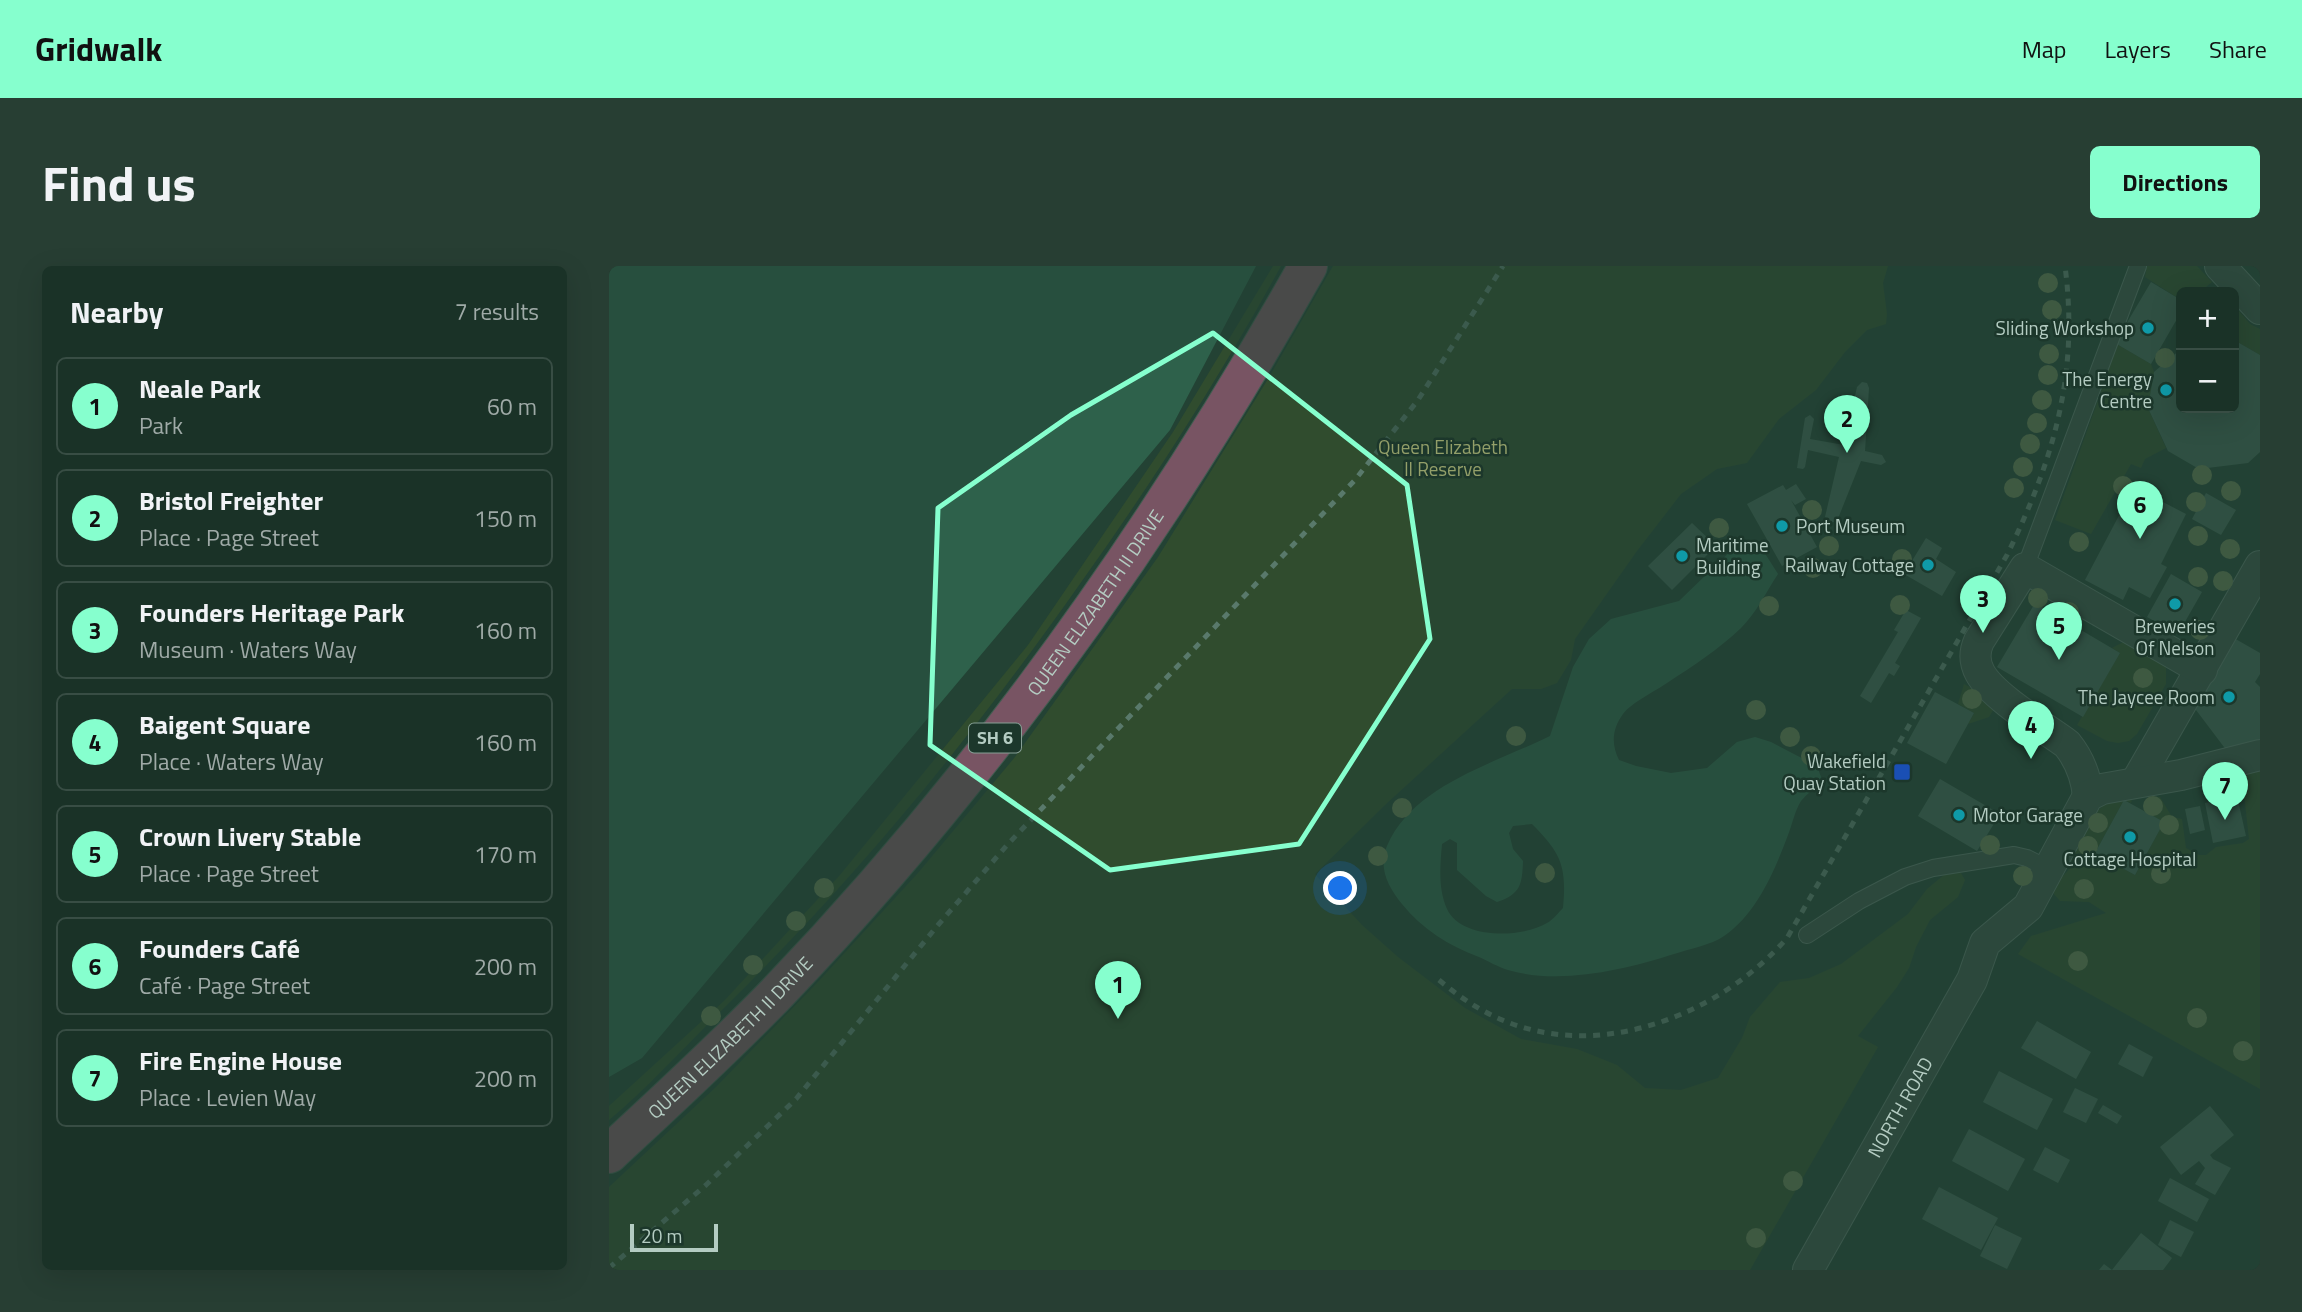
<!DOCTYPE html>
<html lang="en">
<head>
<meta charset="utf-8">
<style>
  :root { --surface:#1a3227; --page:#273e33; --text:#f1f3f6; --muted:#9faaa7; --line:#384d44; --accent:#86ffce }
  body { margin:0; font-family:"Titillium Web",sans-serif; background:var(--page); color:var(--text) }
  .controls { position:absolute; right:21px; top:21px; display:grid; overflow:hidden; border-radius:10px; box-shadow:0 7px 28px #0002 }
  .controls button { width:63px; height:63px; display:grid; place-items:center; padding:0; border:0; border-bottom:2px solid var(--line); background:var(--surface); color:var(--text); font:35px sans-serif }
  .scale { position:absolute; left:21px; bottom:18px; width:88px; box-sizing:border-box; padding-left:7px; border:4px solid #b4ccc2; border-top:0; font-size:19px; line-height:24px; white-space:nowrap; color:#b4ccc2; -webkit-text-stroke:5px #1c372b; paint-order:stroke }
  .you { position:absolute; left:732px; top:623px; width:24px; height:24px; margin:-18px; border:5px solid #fff; border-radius:50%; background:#1a73e8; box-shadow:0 0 0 10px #1a73e833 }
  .badge { display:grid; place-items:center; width:46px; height:46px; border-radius:50%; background:var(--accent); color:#111; font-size:23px; font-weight:700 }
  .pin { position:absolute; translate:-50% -58px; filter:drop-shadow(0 2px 4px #0008) }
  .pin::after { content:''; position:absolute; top:37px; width:24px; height:21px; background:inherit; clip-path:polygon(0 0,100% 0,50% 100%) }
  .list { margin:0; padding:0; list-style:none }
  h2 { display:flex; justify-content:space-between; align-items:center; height:91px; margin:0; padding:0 28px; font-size:30px }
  h2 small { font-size:23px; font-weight:400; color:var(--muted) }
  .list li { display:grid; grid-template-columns:46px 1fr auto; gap:21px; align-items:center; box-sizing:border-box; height:98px; margin:0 14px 14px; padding:0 14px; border:2px solid var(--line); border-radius:10px }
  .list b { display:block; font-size:26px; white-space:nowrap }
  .list p { margin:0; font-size:23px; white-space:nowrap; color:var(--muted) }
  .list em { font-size:23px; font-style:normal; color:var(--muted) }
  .map { position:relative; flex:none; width:1651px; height:1004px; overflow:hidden; border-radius:10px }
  header { display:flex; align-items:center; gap:42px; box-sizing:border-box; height:98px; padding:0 35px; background:var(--accent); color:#111 }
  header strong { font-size:33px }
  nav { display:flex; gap:38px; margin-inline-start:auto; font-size:24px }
  .intro { display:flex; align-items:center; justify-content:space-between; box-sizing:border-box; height:168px; padding:0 42px }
  h1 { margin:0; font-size:49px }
  .button { padding:18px 32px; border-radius:10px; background:var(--accent); color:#111; font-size:24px; font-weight:700 }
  main { display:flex; gap:42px; padding:0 42px }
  aside { flex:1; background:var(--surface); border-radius:10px; box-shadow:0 7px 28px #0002 }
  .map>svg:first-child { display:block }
</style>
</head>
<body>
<header>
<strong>Gridwalk</strong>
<nav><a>Map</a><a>Layers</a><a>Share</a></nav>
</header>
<div class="intro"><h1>Find us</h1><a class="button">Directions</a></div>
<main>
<aside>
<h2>Nearby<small>7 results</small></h2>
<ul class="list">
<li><span class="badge">1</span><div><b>Neale Park</b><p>Park</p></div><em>60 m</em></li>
<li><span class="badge">2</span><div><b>Bristol Freighter</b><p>Place · Page Street</p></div><em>150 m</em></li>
<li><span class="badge">3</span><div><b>Founders Heritage Park</b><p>Museum · Waters Way</p></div><em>160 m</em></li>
<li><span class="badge">4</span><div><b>Baigent Square</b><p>Place · Waters Way</p></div><em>160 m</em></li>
<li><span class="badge">5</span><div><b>Crown Livery Stable</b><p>Place · Page Street</p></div><em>170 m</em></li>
<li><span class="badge">6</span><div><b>Founders Café</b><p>Café · Page Street</p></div><em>200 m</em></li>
<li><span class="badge">7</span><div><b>Fire Engine House</b><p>Place · Levien Way</p></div><em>200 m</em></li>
</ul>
</aside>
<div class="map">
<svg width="1651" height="1004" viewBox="0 0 1651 1004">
  <rect width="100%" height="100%" fill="#234234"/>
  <path fill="#304c2e" d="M664,0h8c-60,109 -127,214 -199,315 -106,151 -223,294 -355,424 -38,37 -78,82 -118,115v-14l116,-106 115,-125 188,-230 145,-213z
    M724,0h555l-5,17 4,31 -1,10 -19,6 -22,22 -29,38 -37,29 -32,44 -30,6 -36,25 -44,57 -62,88 -4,21 -14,23 -16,6h-29l-127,116 -70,69 47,51 36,32 67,51 56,31 56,10 40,16 28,23 36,2 37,-12 24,-40 8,-21 30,-35 29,-4 32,-14 67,-50 19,-25 18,-15 16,-1 4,7 -7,17 -28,23 -14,27 -7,21 -12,19 -39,49 20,11 -128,223h-1141v-83l107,-100 101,-104 101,-110 97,-116 143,-200 110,-178z
    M1538,0h50l15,16 -12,10h-19v8l-36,-23z
    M1625,39l16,19 10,5v26l-26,-15z
    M1506,77l36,21 3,8 -6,36 18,40 -21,11 -4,9 -10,-4 -40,70 -36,-14 45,-125z
    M1518,374l34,19 5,8v17l-29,50 -8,7 -11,2 -11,-2 -30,-16 43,-72 -8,-5z
    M1355,418l34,18 -9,15 -21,7 6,-11 -16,-9z
    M1648,500h3v323l-242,-135 13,-18 75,-23 -17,-11 -29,-1 -6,-7v-8l18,-20 -2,-18 23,-33 15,-14 25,-5 -2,7 -7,-3 -29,53 40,22 29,-53 -20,-11 9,-14h7l12,20 10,2 4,29 13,7h7l10,-8 27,-4 6,-4 -6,-54 4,-11z"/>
  <path fill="#2e614b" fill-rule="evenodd" d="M0,0h647l-86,164 -528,628 -33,19z
    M1129,278l26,8 14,22c-12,18 -21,38 -37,54 -22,21 -48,38 -74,55 -12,8 -36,20 -44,31 -11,15 -12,30 -4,46l17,6 35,7 36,-5 30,-26 18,-5 16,5 46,24 4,11c-5,13 -12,14 -20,24 -6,9 -9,24 -13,34 -14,37 -31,78 -64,101 -13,9 -35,13 -50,18 -50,16 -114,31 -166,16 -10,-3 -20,-9 -29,-13 -30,-11 -57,-28 -77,-53 -14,-17 -24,-36 -15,-58 26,-61 109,-83 163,-110l23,-69 16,-28 22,-20 68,-18zM923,558c29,29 35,42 31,84 -5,5 -10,12 -16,15 -24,15 -86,17 -100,-14 -9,-20 -7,-43 -5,-65l8,-5 7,4v27l29,26 11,6c24,-8 25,-18 26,-41l-10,-12 -4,-16 4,-7z"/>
  <path fill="#3f6153" d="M1542,16l30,18v12l-30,52 -36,-21z
    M1625,74l26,15v97l-12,11 -49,6 -31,-18 -20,-43 6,-36 27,-23v59h53z
    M1253,116l5,1 2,5 -4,63 17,4 4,7 -5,3 -20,-4 -24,60 -7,2 -5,-6 14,-60 -31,-7 -3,17 -2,2 -6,-1 8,-50 5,-3 4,4 -4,20 34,6 13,-58z
    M1187,218l10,15 -11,6 -4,-5 26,47 -35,19 -35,-62 36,-19 3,5z
    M1525,221l52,27 -25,50 6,3 -17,31 -21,-11 -6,13 -38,-20z
    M1597,227l30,17 -15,25 -29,-16z
    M1083,257l24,23 -44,44 -24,-24z
    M1317,272l16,10 -6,11 20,13 -14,24 -38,-22z
    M1562,308l31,18 -24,42 -31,-17z
    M1426,337l85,50 -37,64 -86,-50z
    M1297,344l15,8 -26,45 5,3 -6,10 -5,-3 -18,30 -11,-7 38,-64 -4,-2z
    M1623,371l28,16v21l-5,8 5,5v55l-33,9 -34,-45z
    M1326,426l39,21 -28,51 -39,-21z
    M1331,513l60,35 -23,37 -59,-35z
    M1628,530l9,40 -33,7 -8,-40z
    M1515,534l40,22 -29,53 -40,-22z
    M1591,540l5,24 -15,4 -5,-25z
    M1428,755l54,31 -15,27 -55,-31z
    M1520,778l24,13 -10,20 -25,-13z
    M1390,805l54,28 -16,31 -54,-28z
    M1466,822l23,11 -12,24 -23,-11z
    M1494,839l19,11 -5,8 -19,-11z
    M1601,840l24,29 -24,20 3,4 18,9 -16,27 -20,-11 10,-16 -6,-7 -18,14 -21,-28z
    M1360,863l56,30 -17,32 -56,-30z
    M1436,881l25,13 -12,23 -25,-13z
    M1561,912l39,21 -12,23 -39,-21z
    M1330,921l59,31 -17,32 -59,-31z
    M1561,954l24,12 -13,25 -23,-12z
    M1386,959l27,13 -15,31 -27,-13z
    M1532,967l31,25 -9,12h-64l5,-6 8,6z"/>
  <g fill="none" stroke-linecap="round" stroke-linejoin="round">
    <g stroke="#587167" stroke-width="18">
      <path id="lane" d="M1416,302l113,-302
        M1198,669l52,-34 46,-24 28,-9 81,-13 13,3 22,11"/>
    </g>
    <g stroke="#587167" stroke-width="32">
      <g id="street">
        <path d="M1611,0l40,43"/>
        <path d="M1527,516l124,-216"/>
        <path d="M1479,530c-2,-20 -8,-36 -21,-52 -23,-17 -74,-47 -87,-71 -6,-11 -6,-21 -1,-32l46,-73 177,102"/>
        <path id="s1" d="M1199,1004l164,-290 13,-37 43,-36 60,-111 14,-7 79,-14 79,-20"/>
      </g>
    </g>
    <g stroke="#425c51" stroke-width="40">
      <g id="highway">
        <path id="s2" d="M0,888c57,-53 115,-106 169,-162 208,-217 383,-464 530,-726"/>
      </g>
    </g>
    <use href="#lane" stroke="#385146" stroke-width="16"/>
    <use href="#street" stroke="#385146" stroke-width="30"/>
    <use href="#highway" stroke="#785463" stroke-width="38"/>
    <path stroke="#59796b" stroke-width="5" stroke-dasharray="7 7" stroke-linecap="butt" d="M830,714c25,21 52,38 83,47 94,29 203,-18 265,-89l220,-383c47,-96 72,-181 58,-289
      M0,1002l97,-83 90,-86 142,-174 70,-81 347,-364 63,-80 85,-134"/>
  </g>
  <g fill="#617551">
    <circle cx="1439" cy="17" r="10"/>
    <circle cx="1443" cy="44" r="10"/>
    <circle cx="1440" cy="88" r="10"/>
    <circle cx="1556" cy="92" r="10"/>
    <circle cx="1439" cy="109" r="10"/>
    <circle cx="1433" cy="134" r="10"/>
    <circle cx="1428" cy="157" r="10"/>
    <circle cx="1421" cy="178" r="10"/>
    <circle cx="1414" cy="201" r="10"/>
    <circle cx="1593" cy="209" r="10"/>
    <circle cx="1514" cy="220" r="10"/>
    <circle cx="1405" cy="222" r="10"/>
    <circle cx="1622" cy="225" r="10"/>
    <circle cx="1587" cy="236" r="10"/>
    <circle cx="1203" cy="244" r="10"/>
    <circle cx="1110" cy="262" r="10"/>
    <circle cx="1589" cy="270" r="10"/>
    <circle cx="1470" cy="276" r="10"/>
    <circle cx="1220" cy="280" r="10"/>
    <circle cx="1621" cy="283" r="10"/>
    <circle cx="1293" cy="293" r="10"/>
    <circle cx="1204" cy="302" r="10"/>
    <circle cx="1589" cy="311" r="10"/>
    <circle cx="1614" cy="315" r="10"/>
    <circle cx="1429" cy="332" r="10"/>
    <circle cx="1291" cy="339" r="10"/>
    <circle cx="1160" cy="340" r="10"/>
    <circle cx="1460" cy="346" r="10"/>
    <circle cx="1591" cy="364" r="10"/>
    <circle cx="1534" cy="412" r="10"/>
    <circle cx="1363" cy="433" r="10"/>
    <circle cx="1147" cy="444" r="10"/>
    <circle cx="907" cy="470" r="10"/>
    <circle cx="1181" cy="471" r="10"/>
    <circle cx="1202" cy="490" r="10"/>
    <circle cx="1544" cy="540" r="10"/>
    <circle cx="793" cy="542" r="10"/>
    <circle cx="1489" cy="557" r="10"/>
    <circle cx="1560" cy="559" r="10"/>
    <circle cx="1381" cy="579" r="10"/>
    <circle cx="1479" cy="580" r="10"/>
    <circle cx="769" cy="590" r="10"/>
    <circle cx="936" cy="607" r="10"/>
    <circle cx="1552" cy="608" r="10"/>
    <circle cx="1414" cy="610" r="10"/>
    <circle cx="215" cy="622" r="10"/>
    <circle cx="1475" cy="623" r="10"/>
    <circle cx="187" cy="655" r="10"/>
    <circle cx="1469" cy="695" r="10"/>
    <circle cx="144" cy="699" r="10"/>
    <circle cx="102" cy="750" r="10"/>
    <circle cx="1588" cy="752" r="10"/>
    <circle cx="1634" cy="785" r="10"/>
    <circle cx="1184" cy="915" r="10"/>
    <circle cx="1147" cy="972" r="10"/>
  </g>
  <path d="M0 0H1651V1004H0ZM604,67l194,152 23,154 -131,205 -189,26 -180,-125 8,-237 133,-93z" fill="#234234" fill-opacity=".55" fill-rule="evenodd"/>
  <path fill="none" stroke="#86ffce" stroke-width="5" stroke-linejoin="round" d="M604,67l194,152 23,154 -131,205 -189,26 -180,-125 8,-237 133,-93z"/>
  <g fill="#0f9aa8" stroke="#1c372b" stroke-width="2.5">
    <circle cx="1539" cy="62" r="7"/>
    <circle cx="1557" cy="124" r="7"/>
    <circle cx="1173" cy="260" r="7"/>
    <circle cx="1073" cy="290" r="7"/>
    <circle cx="1319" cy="299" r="7"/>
    <circle cx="1566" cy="338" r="7"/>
    <circle cx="1620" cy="431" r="7"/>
    <circle cx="1350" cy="549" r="7"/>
    <circle cx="1521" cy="571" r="7"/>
  </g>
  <rect fill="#1a4fb4" stroke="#1c372b" stroke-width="2.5" x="1284" y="497" width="18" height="18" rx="3.5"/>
  <g text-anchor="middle" stroke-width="5" stroke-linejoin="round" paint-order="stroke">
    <rect fill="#1c372b" stroke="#869f95" stroke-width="2" x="360" y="457.5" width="52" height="29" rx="5"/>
    <g font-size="18" font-weight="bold" fill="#b4ccc2">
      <text x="386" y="478">SH 6</text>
    </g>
    <g font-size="19" fill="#b4ccc2" stroke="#1c372b" text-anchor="end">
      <text x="1525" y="69">Sliding Workshop</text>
      <text x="1543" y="120">The Energy<tspan x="1543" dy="22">Centre</tspan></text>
      <text x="1187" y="267" text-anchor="start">Port Museum</text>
      <text x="1087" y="286" text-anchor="start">Maritime<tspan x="1087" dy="22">Building</tspan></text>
      <text x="1305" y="306">Railway Cottage</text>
      <text x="1566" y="367" text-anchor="middle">Breweries<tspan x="1566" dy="22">Of Nelson</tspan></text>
      <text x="1606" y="438">The Jaycee Room</text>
      <text x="1277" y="502">Wakefield<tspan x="1277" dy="22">Quay Station</tspan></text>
      <text x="1364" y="556" text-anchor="start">Motor Garage</text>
      <text x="1521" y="600" text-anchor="middle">Cottage Hospital</text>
    </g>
    <g font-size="19" fill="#939f69" stroke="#1c372b">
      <text x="834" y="188">Queen Elizabeth<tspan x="834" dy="22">ll Reserve</tspan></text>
    </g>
    <g font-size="19" fill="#b4ccc2" stroke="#1c372b">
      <text dy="7" stroke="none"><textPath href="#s2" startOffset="737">QUEEN ELIZABETH II DRIVE</textPath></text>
      <text dy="7" stroke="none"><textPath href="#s2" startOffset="168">QUEEN ELIZABETH II DRIVE</textPath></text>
      <text dy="7" stroke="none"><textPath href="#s1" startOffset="187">NORTH ROAD</textPath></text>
    </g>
  </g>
</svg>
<div class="controls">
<button>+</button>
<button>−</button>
</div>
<div class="scale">20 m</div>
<div class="you"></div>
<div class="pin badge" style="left:509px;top:753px">1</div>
<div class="pin badge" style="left:1238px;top:187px">2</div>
<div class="pin badge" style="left:1374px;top:367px">3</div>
<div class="pin badge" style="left:1422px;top:493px">4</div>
<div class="pin badge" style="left:1450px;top:394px">5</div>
<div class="pin badge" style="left:1531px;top:273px">6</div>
<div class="pin badge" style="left:1616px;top:554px">7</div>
</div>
</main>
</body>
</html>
